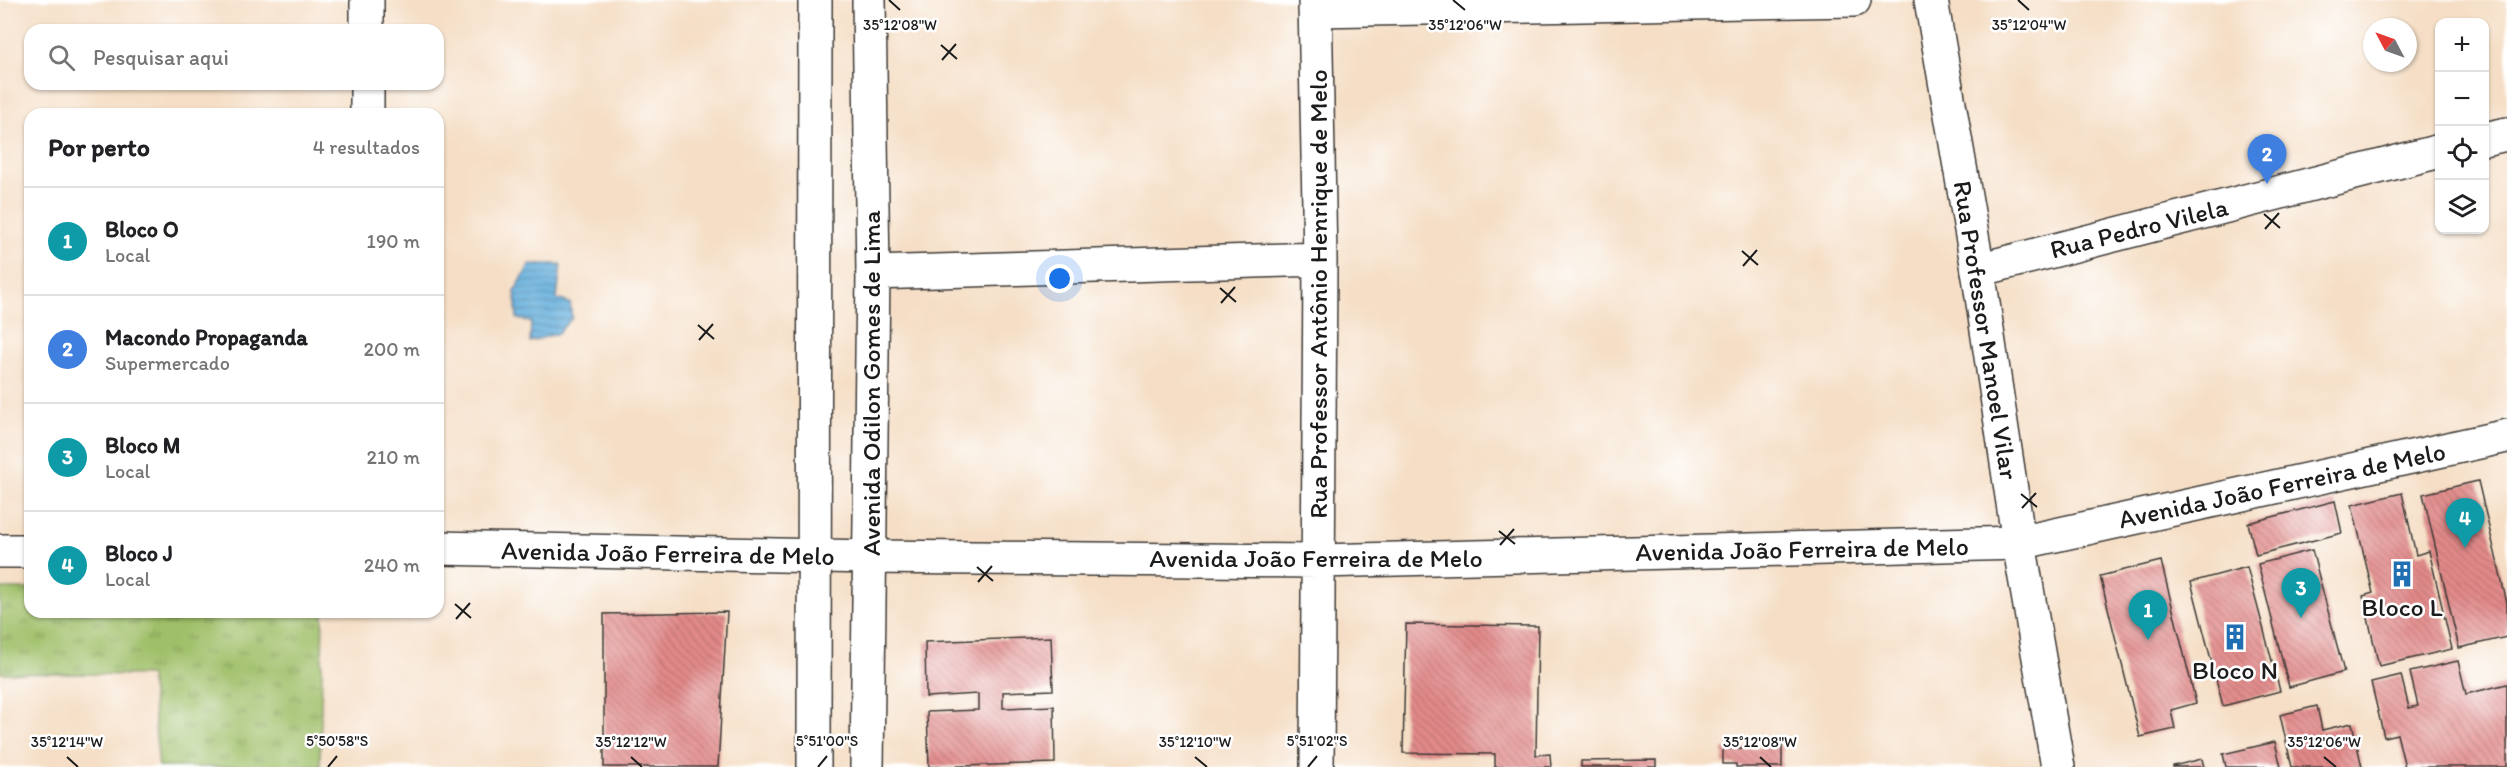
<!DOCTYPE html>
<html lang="pt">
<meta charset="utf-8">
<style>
:root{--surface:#fff;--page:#f6f6f6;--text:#202124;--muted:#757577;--line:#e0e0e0;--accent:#db2777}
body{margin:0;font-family:Itim,sans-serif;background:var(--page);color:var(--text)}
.controls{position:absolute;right:18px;top:18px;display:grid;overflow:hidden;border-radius:12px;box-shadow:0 2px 4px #0004}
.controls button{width:54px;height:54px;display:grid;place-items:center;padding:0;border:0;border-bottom:2px solid var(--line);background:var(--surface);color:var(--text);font:30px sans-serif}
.compass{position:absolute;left:2363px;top:18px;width:54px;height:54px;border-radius:50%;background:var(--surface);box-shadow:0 2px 4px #0004;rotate:311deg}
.you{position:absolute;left:1060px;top:279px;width:21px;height:21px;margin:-15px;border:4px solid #fff;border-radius:50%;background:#1a73e8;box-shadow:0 0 0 9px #1a73e833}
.badge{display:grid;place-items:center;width:39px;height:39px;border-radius:50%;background:var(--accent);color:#fff;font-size:20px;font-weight:700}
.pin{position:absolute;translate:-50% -50px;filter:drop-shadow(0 2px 3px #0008)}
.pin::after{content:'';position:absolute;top:32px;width:21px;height:18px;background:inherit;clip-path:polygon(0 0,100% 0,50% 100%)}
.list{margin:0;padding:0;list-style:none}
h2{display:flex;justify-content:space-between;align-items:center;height:78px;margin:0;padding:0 24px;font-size:26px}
h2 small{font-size:20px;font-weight:400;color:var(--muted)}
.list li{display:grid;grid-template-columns:39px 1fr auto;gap:18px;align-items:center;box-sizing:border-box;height:108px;padding:0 24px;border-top:2px solid var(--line)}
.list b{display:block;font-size:22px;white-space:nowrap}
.list p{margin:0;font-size:20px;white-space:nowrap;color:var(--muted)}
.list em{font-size:20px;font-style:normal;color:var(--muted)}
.icon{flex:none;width:33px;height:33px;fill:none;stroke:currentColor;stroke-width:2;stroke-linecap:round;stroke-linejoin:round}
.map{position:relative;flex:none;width:2507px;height:767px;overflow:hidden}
.search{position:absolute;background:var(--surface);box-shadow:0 2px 4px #0004;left:24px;top:24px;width:420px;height:66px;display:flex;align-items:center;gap:15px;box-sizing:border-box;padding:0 21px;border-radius:18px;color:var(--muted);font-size:22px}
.panel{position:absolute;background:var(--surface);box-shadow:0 2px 4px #0004;left:24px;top:108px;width:420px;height:510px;border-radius:18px}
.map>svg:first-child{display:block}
.grass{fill:url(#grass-tufts);stroke:#5e6e42;stroke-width:1.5}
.water{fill:url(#water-rules);stroke:#3f647c;stroke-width:1.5}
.building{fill:url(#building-back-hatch)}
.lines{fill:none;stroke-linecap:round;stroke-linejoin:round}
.minor-casing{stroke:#3d3935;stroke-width:36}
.secondary-casing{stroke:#3d3935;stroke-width:36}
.minor{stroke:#fff;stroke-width:33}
.secondary{stroke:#fff;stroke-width:33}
.ticks{fill:none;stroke:#1c1c1c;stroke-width:2}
.labels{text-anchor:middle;stroke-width:5;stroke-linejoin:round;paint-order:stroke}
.street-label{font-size:26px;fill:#1c1c1c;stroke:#fff}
.poi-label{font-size:26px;fill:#1c1c1c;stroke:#fff}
.ticks-label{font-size:15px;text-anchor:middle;fill:#1c1c1c;stroke:#fff;stroke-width:5;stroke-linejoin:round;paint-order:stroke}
</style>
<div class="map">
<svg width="2507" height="767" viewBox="0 0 2507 767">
<defs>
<pattern id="grass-tufts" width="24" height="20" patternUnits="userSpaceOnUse" patternTransform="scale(1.5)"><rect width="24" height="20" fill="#9fbf68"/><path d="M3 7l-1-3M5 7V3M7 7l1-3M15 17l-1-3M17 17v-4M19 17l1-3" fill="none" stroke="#819a55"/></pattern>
<pattern id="water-rules" width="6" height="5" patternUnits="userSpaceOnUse" patternTransform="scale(1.5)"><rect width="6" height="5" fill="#62addb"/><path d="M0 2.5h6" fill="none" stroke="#508cb1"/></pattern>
<pattern id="building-back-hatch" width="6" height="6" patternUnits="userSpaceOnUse" patternTransform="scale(1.5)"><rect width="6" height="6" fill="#e38a8a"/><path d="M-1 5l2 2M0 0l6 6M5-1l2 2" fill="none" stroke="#b77070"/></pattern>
</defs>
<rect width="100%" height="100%" fill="#fff"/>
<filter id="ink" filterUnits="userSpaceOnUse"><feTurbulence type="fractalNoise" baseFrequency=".0167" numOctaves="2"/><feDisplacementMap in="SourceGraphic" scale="12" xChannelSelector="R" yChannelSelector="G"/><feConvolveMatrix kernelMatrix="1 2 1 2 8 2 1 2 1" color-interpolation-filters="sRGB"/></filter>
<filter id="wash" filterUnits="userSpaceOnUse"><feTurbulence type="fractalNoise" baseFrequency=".008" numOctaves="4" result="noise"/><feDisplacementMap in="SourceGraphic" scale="24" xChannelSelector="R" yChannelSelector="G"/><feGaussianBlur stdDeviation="1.35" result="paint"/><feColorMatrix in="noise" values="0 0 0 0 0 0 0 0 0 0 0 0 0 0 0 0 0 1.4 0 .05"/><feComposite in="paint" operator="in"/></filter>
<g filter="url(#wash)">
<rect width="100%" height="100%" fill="#f5dec5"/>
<!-- grass -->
<path class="grass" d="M0,589h30v23h293l-3,155h-161l-9,-92 -150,-2z"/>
<!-- water -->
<path class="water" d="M530,264h31l-4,35 13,4 2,15 -14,15 -28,9 1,-20 -14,-3 -2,-28z"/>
<g id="blocks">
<!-- building -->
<path class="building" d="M2478,481l29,122v34l-48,11 -36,-154z
M2402,493l14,62 13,-4 23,98 -73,17 -16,-70 10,-3 -21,-88z
M2335,501l7,32 -86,22 -8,-32z
M2312,550l32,122 -55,15 -31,-123z
M2161,561l35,142 -25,7 4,19 -35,8 -40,-161z
M2247,567l33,124 -57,15 -32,-124z
M727,612l-9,155h-114v-153z
M1406,624l132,2 -2,129 14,-1 1,13h-56v-13l-92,-1z
M1051,637l2,53 -50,2v16l51,-2 1,57 -126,4 -2,-55 51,-2v-16l-52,3 -1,-55z
M2458,661l8,33 41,-10v83h-102l-8,-33 -13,3 -13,-55 30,-7 8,33 9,-2 -8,-34z
M2317,706l5,24 30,-7 10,44h-70l-12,-52z
M2275,742l6,25h-55l-3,-13z
M1782,746v21h-46v-3h-13v-15z
M2202,759l2,8h-31v-1z
M1656,760v7h-75v-6z"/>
</g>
</g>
<g filter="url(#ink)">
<use href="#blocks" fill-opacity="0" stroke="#3d3935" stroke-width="1.5"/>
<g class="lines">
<!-- minor casing -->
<g class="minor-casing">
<path id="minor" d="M367,0v30
M1315,0l5,259 -3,508
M1315,10l539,-10
M367,84v30
M2484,139l23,-5
M1978,270l462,-119
M873,273l447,-14
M438,548l432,9 449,4 700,-18 488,-107
M0,551h30"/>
</g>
<!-- secondary casing -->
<g class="secondary-casing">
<path id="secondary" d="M1931,0l47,270 41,273 39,224
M814,767l1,-767
M867,767l6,-494 -4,-273"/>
</g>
<!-- minor -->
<use href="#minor" class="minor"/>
<!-- secondary -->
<use href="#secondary" class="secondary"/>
</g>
</g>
<!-- ticks -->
<path class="ticks" d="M889,0l11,10M1453,0l12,10M2018,0l11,10M941,45l16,14M942,60l14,-16M2264,214l16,14M2265,229l14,-16M1742,251l16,14M1743,266l14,-16M1220,288l16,14M1221,303l14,-16M698,325l16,14M699,340l14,-16M2021,494l16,13M2022,508l14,-15M1499,531l16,13M1500,545l14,-16M977,567l16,14M978,582l14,-16M455,604l16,14M456,619l14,-16M67,757l11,10M631,757l11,10M1195,757l12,10M1760,757l11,10M2324,757l12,10M328,767l9,-11M818,767l9,-11M1308,767l9,-11"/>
<!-- icons -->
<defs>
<g id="building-bare" transform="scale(2.07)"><path d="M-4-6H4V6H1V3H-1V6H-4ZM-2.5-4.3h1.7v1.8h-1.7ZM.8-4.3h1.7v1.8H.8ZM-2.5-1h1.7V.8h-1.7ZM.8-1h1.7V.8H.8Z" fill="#1f6fb2" stroke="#fff" stroke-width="2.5" paint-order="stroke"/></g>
</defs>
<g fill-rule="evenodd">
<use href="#building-bare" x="2402" y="574"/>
<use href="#building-bare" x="2235" y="637"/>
</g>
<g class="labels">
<!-- street labels -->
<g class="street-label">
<text transform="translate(2139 228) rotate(-14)" y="9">Rua Pedro Vilela</text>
<text transform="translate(1318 294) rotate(-90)" y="9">Rua Professor Antônio Henrique de Melo</text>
<text transform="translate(1986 330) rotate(81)" y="9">Rua Professor Manoel Vilar</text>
<text transform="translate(871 383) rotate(-90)" y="9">Avenida Odilon Gomes de Lima</text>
<text transform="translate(2282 485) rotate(-12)" y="9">Avenida João Ferreira de Melo</text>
<text transform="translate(1802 549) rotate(-1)" y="9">Avenida João Ferreira de Melo</text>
<text transform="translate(668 553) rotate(1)" y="9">Avenida João Ferreira de Melo</text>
<text x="1316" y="567">Avenida João Ferreira de Melo</text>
</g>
<!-- poi labels -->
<g class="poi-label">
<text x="2402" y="616">Bloco L</text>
<text x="2235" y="679">Bloco N</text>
</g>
</g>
<g class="ticks-label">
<text x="2029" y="30">35°12'04"W</text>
<text x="900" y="30">35°12'08"W</text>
<text x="1465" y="30">35°12'06"W</text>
<text x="337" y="746">5°50'58"S</text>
<text x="827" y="746">5°51'00"S</text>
<text x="1317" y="746">5°51'02"S</text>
<text x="67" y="747">35°12'14"W</text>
<text x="631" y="747">35°12'12"W</text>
<text x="1195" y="747">35°12'10"W</text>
<text x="1760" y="747">35°12'08"W</text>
<text x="2324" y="747">35°12'06"W</text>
</g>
</svg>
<div class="controls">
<button>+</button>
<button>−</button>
<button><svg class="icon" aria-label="locate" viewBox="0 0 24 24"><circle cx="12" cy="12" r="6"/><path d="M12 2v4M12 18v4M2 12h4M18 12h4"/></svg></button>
<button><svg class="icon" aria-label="layers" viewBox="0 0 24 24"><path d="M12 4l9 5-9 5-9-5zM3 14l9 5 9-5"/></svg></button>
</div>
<svg class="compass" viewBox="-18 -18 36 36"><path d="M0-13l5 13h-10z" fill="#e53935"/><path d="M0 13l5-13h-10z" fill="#757577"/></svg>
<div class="you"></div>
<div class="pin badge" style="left:2148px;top:640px;background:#0f9aa8">1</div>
<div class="pin badge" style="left:2267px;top:184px;background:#3f7fe0">2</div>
<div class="pin badge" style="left:2301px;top:618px;background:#0f9aa8">3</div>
<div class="pin badge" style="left:2465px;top:548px;background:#0f9aa8">4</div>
<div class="search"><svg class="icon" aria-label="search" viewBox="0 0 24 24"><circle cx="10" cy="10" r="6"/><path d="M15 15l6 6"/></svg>Pesquisar aqui</div>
<section class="panel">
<h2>Por perto<small>4 resultados</small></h2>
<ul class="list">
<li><span class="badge" style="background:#0f9aa8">1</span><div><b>Bloco O</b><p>Local</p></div><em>190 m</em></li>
<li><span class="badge" style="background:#3f7fe0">2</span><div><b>Macondo Propaganda</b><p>Supermercado</p></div><em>200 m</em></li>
<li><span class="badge" style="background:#0f9aa8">3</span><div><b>Bloco M</b><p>Local</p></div><em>210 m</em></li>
<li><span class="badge" style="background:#0f9aa8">4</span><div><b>Bloco J</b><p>Local</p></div><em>240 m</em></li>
</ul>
</section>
</div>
